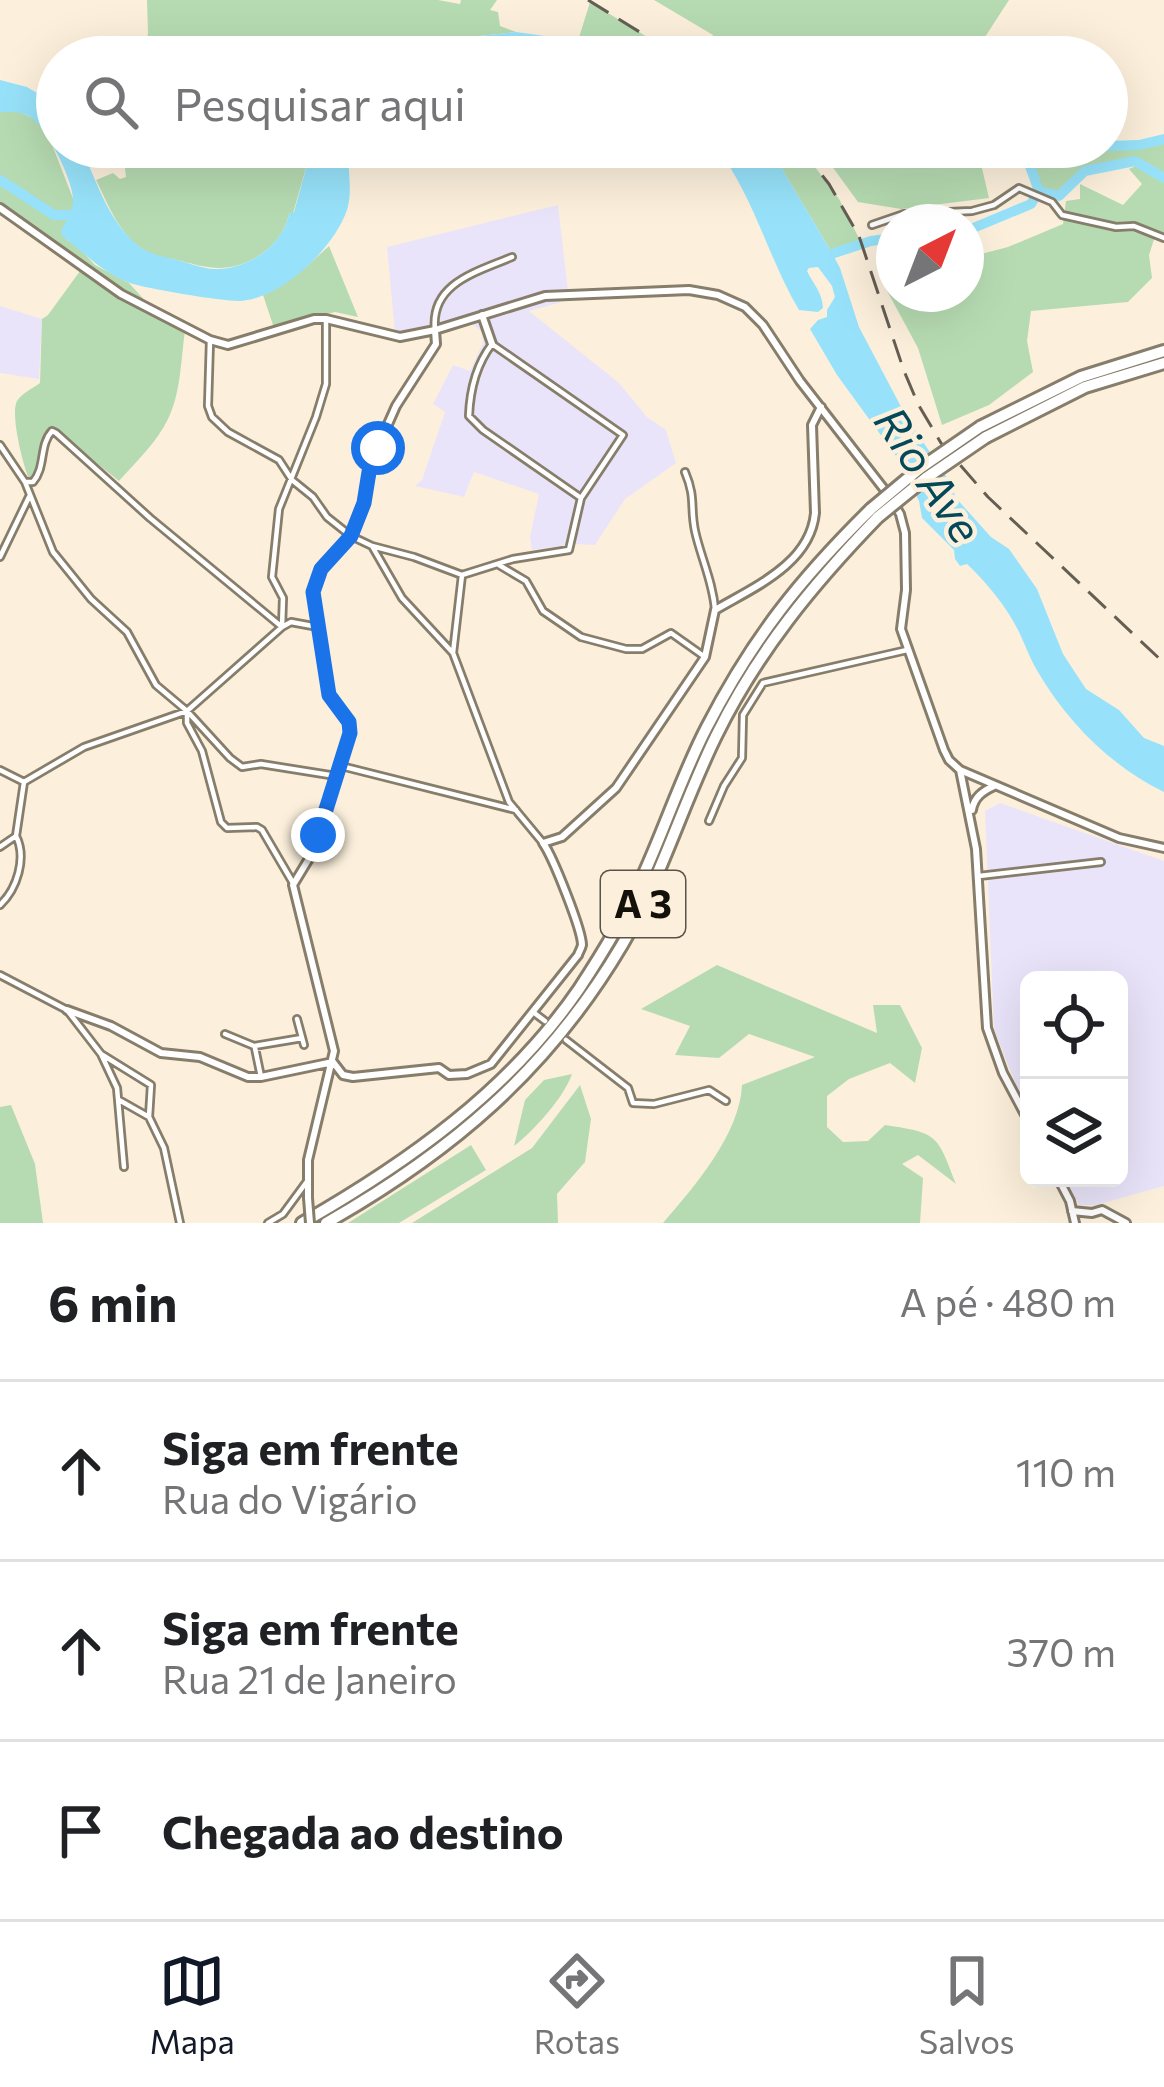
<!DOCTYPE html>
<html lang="pt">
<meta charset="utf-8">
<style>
:root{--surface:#fff;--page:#f6f6f6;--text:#202124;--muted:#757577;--line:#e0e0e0;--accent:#111827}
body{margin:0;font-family:Commissioner,sans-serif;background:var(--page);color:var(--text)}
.controls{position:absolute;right:36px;bottom:36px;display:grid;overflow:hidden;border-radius:18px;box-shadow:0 12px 48px #0002}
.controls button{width:108px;height:108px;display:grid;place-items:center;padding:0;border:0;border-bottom:3px solid var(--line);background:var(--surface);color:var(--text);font:60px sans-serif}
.compass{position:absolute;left:876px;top:204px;width:108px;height:108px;border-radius:50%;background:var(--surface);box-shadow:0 12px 48px #0002;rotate:42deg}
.stop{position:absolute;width:36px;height:36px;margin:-27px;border:9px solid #1a73e8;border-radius:50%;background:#fff}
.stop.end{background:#1a73e8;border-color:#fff;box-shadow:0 3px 12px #0008}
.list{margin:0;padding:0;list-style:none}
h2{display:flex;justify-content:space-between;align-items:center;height:156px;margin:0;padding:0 48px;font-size:51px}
h2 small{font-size:39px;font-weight:400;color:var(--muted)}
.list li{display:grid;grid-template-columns:78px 1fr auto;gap:36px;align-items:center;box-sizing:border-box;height:180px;padding:0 48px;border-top:3px solid var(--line)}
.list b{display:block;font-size:45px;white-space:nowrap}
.list p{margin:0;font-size:39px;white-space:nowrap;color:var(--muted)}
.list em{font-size:39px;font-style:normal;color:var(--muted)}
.icon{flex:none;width:66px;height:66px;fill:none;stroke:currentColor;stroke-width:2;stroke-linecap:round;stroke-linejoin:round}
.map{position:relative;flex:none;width:1164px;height:1223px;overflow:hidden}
.search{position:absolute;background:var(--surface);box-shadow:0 12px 48px #0002;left:36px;right:36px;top:36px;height:132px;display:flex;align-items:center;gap:30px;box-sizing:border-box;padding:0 42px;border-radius:66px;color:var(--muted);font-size:45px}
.sheet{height:696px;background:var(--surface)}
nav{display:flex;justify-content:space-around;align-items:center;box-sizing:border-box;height:168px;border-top:3px solid var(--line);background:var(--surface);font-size:33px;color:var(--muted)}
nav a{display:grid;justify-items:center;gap:6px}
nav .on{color:var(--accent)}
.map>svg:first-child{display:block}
.industrial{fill:#eae4fa}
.green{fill:#b6dbb2}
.water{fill:#97e2fa}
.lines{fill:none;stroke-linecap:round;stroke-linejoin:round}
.river{stroke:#97e2fa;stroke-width:10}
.street-casing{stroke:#877d6b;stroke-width:10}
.secondary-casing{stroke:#877d6b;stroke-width:12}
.highway-casing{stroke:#877d6b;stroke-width:16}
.street{stroke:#fff;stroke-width:4.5}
.secondary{stroke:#fff;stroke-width:6}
.highway{stroke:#fff;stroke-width:10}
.rail{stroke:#655e53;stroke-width:3;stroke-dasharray:24 12;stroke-linecap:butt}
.secondary-bridge-casing{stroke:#877d6b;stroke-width:12;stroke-linecap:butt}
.highway-bridge-casing{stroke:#877d6b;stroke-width:16;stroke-linecap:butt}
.secondary-bridge{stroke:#fff;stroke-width:6}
.highway-bridge{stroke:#fff;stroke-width:10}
.route{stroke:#1a73e8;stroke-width:15}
.labels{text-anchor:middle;stroke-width:9;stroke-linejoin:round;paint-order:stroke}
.shield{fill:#fcf0dc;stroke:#5a5349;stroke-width:3}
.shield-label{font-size:39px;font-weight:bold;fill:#14100a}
.water-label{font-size:45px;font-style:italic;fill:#04495a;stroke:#fcf0dc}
</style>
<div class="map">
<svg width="1164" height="1223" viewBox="0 0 1164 1223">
<rect width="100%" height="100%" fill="#fcf0dc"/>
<!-- industrial -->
<path class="industrial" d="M558,205l11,95 -40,11 90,72 28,34 19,13 10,33 -51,36 -30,46 -19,-1 -44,6 -2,-13 9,-43 -65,-22 -10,25 -49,-11 7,-6 23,-68 -12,-8 20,-39 17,6 13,-29 -1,-10 -17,-14 -35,10 -35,5 -8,-86z
M0,306l42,13 -3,60 -39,-6z
M1000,803l164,58v325l-68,19h-17l-14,-27h54v-198h-90v130l-11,-20 -24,-61 -9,-218z"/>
<!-- green -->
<path class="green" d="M147,0h291l22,4 1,-4h36l-7,10 8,2 2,14 16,6 -84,9 -59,16h-229l4,-24z
M654,0h355l-37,57h-263l-3,-3 7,-19z
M590,2l90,55h-57l-46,-13z
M0,112h20l17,8 16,27 21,54 -7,39 9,5 19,20 34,18 19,21 -71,-42 -77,-59z
M1164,139v39l-29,-17 -50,10 -26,25 -20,-5 -16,-44h88z
M126,147h186l-19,66 -4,1c-6,31 -39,54 -70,54 -13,0 -26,-4 -38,-7 -12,-3 -26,-4 -37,-11 -25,-15 -36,-46 -48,-70l17,-7 7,6 6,-2 -2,-17z
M769,147h31l39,52 24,47 -31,7z
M818,147h159l12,51 -88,11 -43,-7z
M1138,165l26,17v51l-7,-3 -8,25 3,23 -24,24 -97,9 -4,30 6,31 -44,33 -47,20 -24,-77 -33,-61 9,-3v10h72v-36l42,-11 55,-23 3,-23 14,-2v-15l43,21 19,-21 -13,-15z
M329,246l29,71 -23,-5 -61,16 -11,-33 43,-28z
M80,271l36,24 69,36c-4,27 -4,62 -17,88 -11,23 -32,43 -49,62l-65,-52 -11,6 -4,38 -10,6c-6,-14 -19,-65 -12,-78 4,-7 16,-13 23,-18l2,-64 6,-4z
M717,965l160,68 -4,-28h27l22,43 -7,35 -25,-20 -41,16 -22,17v31l16,15 25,-1 17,-16c53,8 52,9 71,59l-38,-29 -16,9 21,14 -3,45h-257c31,-36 77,-89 79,-138l73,-28 -66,-23 -30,24 -44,-3 15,-29 -49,-17z
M572,1074c-7,22 -39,58 -58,72l11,-46 19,-20z
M580,1085l11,34 -6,43 -28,32 1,29h-146l120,-75z
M11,1105l24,59 8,59h-43v-116z
M471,1145l15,25 -87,53h-51z"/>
<!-- water -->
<path class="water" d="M516,32l43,6 64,19h-250l59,-16z
M0,80l27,7 30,18v42h24c15,33 26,71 54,96 12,11 26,13 42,17 12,3 24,8 36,9 33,2 70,-23 76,-55l5,-2 18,-65h39c-6,21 3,40 -4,63 -13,38 -65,89 -108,91 -19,0 -91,-12 -109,-18 -28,-10 -46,-31 -68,-47l-1,-5c4,-8 11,-19 12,-28 3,-18 -27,-78 -44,-87 -9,-5 -19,-4 -29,-4z
M716,147h53l63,106 8,15 19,59 48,91 41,61 8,19 35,39 18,12 28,40 26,65 23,35 33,21 25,28 20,8v46c-53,-26 -96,-69 -126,-120 -8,-13 -13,-28 -20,-42 -12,-24 -32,-48 -51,-66l-7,2 -5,-7 -1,-9 -32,-32 -3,-17 -23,-45 -59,-81 -27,-46 8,-9 9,-3v-7l8,-13 -3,-11 -14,-19 -9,1 -2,3c7,14 15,21 16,37l-5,4 -19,-2c-31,-52 -45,-114 -83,-163z"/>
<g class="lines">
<!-- river -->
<path class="river" d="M1107,146l32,-1 25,-6
M1023,147l16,44
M0,180l54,35h24
M966,231l65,-27 8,-13 20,5 26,-25 50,-10 29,17
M822,257l49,-16 23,-3"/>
<!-- street casing -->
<g class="street-casing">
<path id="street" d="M872,225l32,-11 68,-3 22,-6 25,-17 33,14 10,13 54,12 18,-1 30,12
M435,330c-5,-47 42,-58 77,-73
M210,340l-2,66 4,11 16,15 51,28 13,20 21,17 14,20 24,19 21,10 30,52 51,55 56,149 34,41
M0,445l25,37 28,70 38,47 36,33 29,53 31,26 43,47 12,9 19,-3 75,12
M685,472c11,26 5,35 10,59 6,27 18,51 20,79
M25,482h8c13,-15 6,-37 19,-51l4,2 94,85 132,109 9,-5 27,5
M372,546l42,11 48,18 -9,78
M0,557l29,-60
M499,565l27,16 17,30 38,26 45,12h16l29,-16 34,24
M462,575l51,-16 56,-9 12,-52 42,-63 -131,-91c-16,21 -22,45 -23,72l14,14 98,68
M187,711v12l15,28 19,71 6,6 30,-1 5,3 31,53
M341,766l175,44
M0,770l24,12
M24,782l60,-35 103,-36 95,-84 1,-29 -11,-21 7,-68 37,-92 10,-33v-63
M709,821l15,-35 18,-28 1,-43 20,-32 144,-33
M0,847l16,-11
M979,876l122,-14
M0,905c17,-16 27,-47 16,-69l8,-54
M0,975l67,35 34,44 50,31 -2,32 15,31 16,75
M533,1012l12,9
M297,1019l7,26
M225,1034l29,12 48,-8
M566,1040l62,48 5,15 21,1 55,-14 17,11
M255,1048l6,29
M101,1054l16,34 7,79
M119,1100l30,17
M268,1223l15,-9 25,-34"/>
</g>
<!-- secondary casing -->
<g class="secondary-casing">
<path id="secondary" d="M0,208l121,86 89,46 18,5 86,-26h12l74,18 35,-7 110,-34 144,-6 29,5 27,12 18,18 37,56 87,112
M482,315l10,29
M894,504l6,10 5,19 1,57 -5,39 43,121 5,10 11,10 159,68 45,10
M960,770l16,79 11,179 16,45 26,49
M972,810c2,-13 11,-19 22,-24
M67,1010l44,16 50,27 39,4 48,20h13l72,-15
M333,1062l10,13 10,2 86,-9 10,7 18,-1 24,-10 87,-109c1,-3 3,-6 4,-10 0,-15 -29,-88 -39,-102l19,-6 54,-49 89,-131 10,-47c39,-23 95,-46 100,-97l-3,-88 9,-18
M1058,1178l12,23 5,22
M308,1198v-38l26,-109 -41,-166 20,-33 37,-119 -1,-11 -20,-27 -16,-103 8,-23 30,-33 13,-33 9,-45 23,-52 40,-62 -1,-14
M1072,1211l20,2 10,-3 24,13"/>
</g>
<!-- highway casing -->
<g class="highway-casing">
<path id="highway" d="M980,427l101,-50 83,-26
M986,437l99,-50 79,-24
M302,1223c105,-60 207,-132 277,-234 23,-35 46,-72 63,-111 23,-50 40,-103 65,-151 46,-89 93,-148 164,-218
M326,1223c125,-71 222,-153 296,-278 39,-66 60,-140 94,-209 41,-84 97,-152 162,-219"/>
</g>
<!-- street -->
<use href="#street" class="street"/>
<!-- secondary -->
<use href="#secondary" class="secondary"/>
<!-- highway -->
<use href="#highway" class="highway"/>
<!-- rail -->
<path class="rail" d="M588,0l92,57
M800,147l29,37 30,52 45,135 14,33 23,39 47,54 176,166"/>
<!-- secondary-bridge casing -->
<g class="secondary-bridge-casing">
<path id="secondary-bridge" d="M308,1198l2,25"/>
</g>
<!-- highway-bridge casing -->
<g class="highway-bridge-casing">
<path id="highway-bridge" d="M871,509l48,-40 61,-42
M878,517l48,-39 60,-41"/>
</g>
<!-- secondary-bridge -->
<use href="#secondary-bridge" class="secondary-bridge"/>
<!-- highway-bridge -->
<use href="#highway-bridge" class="highway-bridge"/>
</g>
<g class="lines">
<!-- route -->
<path class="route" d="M318,835l32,-102 -1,-11 -20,-27 -16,-103 8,-23 30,-33 13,-33 5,-31 9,-24"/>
</g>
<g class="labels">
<!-- shield labels -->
<rect class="shield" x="601" y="871" width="84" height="66" rx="9"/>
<g class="shield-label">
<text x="643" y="918">A 3</text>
</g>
<!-- water labels -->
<g class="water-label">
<text transform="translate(928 475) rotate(56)" y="16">Rio Ave</text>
</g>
</g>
</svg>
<div class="controls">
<button><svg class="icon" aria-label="locate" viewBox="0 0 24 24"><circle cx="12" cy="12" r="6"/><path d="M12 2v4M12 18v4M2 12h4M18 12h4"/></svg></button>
<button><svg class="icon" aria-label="layers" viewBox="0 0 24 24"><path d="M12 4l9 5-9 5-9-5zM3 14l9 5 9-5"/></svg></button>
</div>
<svg class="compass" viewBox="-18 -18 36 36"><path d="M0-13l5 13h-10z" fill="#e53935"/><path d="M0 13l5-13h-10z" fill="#757577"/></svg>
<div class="stop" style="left:378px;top:448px"></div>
<div class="stop end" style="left:318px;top:835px"></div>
<div class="search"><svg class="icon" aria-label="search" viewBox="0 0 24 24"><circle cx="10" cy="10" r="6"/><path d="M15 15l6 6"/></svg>Pesquisar aqui</div>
</div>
<section class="sheet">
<h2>6 min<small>A pé · 480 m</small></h2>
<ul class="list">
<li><svg class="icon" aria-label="ahead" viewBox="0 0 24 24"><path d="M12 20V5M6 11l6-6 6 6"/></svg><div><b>Siga em frente</b><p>Rua do Vigário</p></div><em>110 m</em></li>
<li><svg class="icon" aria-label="ahead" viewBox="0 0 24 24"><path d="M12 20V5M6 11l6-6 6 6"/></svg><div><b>Siga em frente</b><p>Rua 21 de Janeiro</p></div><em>370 m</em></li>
<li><svg class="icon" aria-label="arrive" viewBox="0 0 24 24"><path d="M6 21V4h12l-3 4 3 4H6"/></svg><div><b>Chegada ao destino</b></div></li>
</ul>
</section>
<nav>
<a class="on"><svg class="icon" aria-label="map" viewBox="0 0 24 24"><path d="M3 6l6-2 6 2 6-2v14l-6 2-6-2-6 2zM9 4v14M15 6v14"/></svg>Mapa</a>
<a><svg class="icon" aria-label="directions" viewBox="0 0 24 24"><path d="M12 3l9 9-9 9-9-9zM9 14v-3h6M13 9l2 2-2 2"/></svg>Rotas</a>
<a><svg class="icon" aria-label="saved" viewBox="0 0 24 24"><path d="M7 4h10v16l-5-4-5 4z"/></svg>Salvos</a>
</nav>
